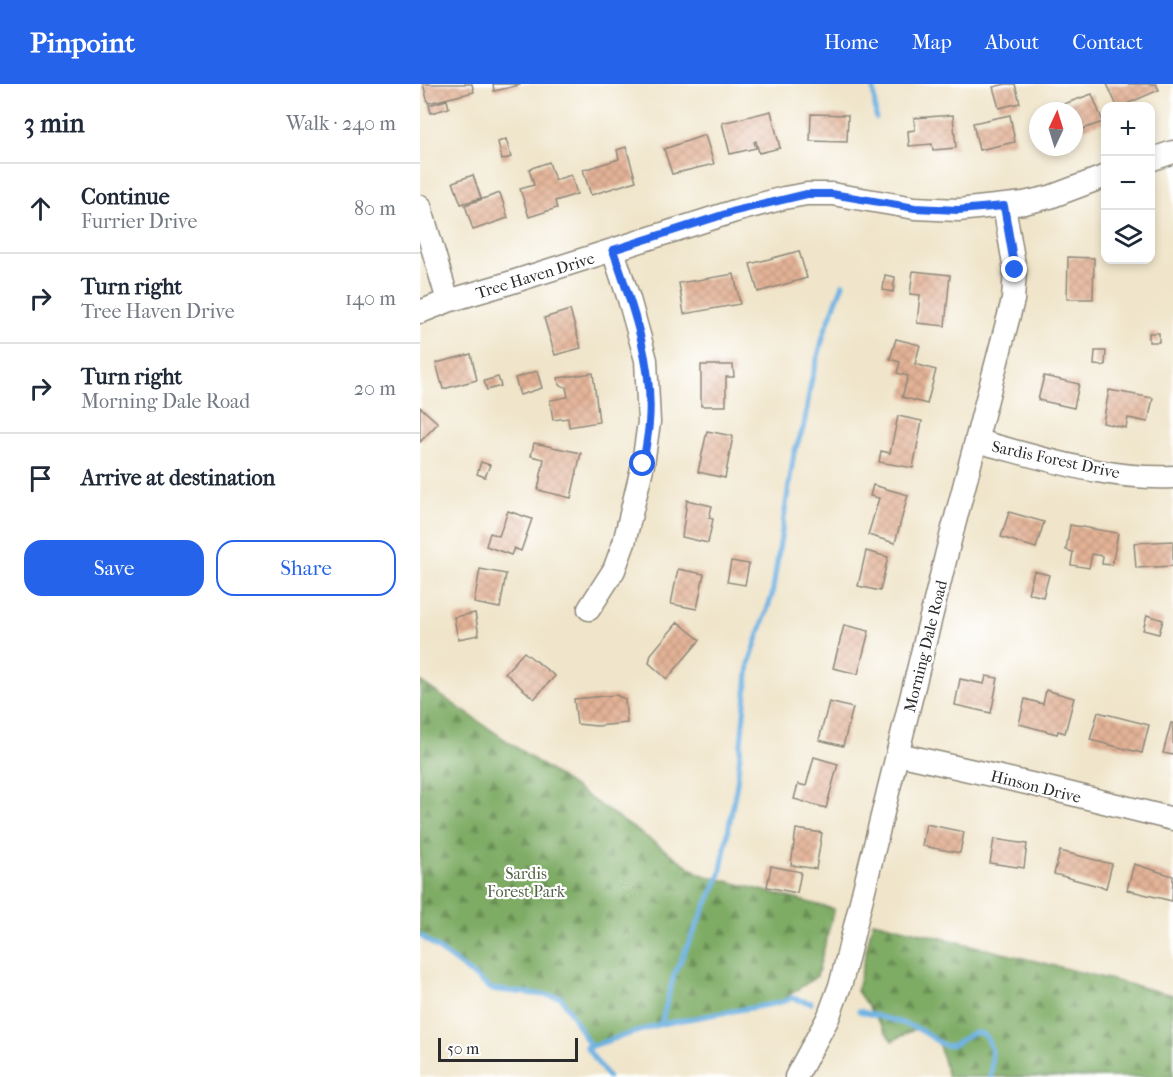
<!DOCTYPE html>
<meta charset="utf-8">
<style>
:root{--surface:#fff;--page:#f6f6f7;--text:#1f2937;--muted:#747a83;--line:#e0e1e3;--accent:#2563eb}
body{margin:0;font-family:"IM FELL French Canon",serif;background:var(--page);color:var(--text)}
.controls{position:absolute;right:18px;top:18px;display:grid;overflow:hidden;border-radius:12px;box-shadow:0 3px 9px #0003}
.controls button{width:54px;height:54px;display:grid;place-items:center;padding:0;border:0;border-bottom:2px solid var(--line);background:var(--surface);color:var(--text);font:30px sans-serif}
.compass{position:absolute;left:609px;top:18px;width:54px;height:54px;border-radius:50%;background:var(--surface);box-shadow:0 3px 9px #0003;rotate:4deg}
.scale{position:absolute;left:18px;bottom:15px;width:140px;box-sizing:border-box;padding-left:6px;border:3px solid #2b2b2b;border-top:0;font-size:16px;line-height:21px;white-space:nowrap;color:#2b2b2b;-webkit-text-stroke:4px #fff;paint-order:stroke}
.stop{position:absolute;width:18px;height:18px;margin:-14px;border:4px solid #2563eb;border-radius:50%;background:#fff}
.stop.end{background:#2563eb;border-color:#fff;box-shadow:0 2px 6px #0008}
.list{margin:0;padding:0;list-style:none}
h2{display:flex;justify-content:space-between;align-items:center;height:78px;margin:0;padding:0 24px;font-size:26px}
h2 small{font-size:20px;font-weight:400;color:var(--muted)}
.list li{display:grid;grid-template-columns:39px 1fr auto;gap:18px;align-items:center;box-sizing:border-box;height:90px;padding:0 24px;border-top:2px solid var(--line)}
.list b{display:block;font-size:22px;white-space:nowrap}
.list p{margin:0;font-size:20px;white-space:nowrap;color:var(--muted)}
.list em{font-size:20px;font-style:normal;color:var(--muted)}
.actions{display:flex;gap:12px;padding:18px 24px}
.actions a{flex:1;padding:14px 0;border:2px solid var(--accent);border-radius:18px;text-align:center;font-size:21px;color:var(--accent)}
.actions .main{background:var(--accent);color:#fff}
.icon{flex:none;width:33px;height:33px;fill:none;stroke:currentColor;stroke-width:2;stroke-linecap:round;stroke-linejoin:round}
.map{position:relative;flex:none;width:753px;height:993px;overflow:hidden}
header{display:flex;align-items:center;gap:36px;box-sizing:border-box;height:84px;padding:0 30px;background:var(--accent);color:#fff}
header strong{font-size:28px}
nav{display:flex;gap:33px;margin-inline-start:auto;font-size:21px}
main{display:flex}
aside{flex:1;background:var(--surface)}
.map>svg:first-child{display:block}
.forest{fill:url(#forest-firs);stroke:#546c48;stroke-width:1.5}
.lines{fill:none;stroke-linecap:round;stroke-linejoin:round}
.stream{stroke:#6cb1e2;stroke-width:5}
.building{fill:url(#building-cross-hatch)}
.minor-casing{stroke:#8e887a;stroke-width:25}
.minor{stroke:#fff;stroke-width:22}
.route{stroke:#2563eb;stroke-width:8}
.labels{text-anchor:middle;stroke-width:4.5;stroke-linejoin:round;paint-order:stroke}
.street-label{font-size:16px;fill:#2b2b2b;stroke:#fff}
.park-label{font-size:16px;fill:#536244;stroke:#fff}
</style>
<header>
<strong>Pinpoint</strong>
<nav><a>Home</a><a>Map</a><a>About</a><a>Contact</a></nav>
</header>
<main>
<aside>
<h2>3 min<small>Walk · 240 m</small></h2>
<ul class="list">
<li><svg class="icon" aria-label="ahead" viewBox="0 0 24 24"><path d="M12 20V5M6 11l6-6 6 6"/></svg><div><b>Continue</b><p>Furrier Drive</p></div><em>80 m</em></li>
<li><svg class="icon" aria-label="right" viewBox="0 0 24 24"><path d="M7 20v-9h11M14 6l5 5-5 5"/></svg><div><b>Turn right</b><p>Tree Haven Drive</p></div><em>140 m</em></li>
<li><svg class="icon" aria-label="right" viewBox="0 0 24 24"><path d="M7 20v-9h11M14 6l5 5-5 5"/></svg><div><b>Turn right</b><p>Morning Dale Road</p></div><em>20 m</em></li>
<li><svg class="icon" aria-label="arrive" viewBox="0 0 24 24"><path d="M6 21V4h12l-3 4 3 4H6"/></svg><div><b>Arrive at destination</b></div></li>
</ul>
<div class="actions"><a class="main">Save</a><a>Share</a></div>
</aside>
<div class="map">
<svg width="753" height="993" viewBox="0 0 753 993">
<defs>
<pattern id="forest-firs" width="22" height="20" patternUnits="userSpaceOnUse" patternTransform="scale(1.5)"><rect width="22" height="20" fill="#7eac65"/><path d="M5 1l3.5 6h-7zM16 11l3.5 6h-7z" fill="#678c53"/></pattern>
<pattern id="building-cross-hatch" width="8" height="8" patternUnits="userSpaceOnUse" patternTransform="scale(1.5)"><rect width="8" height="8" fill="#e3b296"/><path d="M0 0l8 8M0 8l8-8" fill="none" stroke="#c39981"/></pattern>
</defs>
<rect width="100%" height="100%" fill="#fff"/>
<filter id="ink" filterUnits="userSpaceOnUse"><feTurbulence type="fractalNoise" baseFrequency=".0167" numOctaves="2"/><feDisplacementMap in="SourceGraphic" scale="12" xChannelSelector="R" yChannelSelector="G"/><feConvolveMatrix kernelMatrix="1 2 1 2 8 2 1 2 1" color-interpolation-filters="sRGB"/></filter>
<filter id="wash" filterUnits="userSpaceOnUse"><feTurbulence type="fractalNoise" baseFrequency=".008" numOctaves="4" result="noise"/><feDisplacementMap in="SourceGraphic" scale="24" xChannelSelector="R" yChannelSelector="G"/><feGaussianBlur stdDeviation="1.35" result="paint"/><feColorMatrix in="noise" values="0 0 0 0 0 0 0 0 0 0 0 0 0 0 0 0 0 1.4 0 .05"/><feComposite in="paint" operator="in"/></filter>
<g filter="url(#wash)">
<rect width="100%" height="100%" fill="#f0e5ca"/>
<!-- forest -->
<path class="forest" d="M0,597l280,193 134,35 -17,67 -39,27 -117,21 -75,23 3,-3 -28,-47 -70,-8 -71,-54z
M453,837l300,74v82h-225l-11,-39 -20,-10 -25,13 -35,-50z"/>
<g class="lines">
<!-- stream -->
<path class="stream" d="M453,0l3,34
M0,851l71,54 70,8 28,47 -3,3 22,30
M439,927c20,6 42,10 61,19 9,4 16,12 24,15 15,5 23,-18 38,-11 12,5 10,32 9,43
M241,940l13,-49 46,-100 17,-92 12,-119 23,-69 22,-142 10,-27 7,-44 14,-52 18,-46
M168,963l73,-23 117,-21 14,-5 19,5"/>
</g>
<g id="blocks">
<!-- building -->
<path class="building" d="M3,0h49l2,8 -46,11z
M73,0h27v1l-26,6z
M586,0h9l5,19 -21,5 -6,-21z
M687,0h49l3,6 -37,16h-5z
M672,10l11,28 -29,10v-21h-30z
M27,16l2,8 -18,5 -2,-8z
M351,27l9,37 -21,5 -3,-12 -2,1 2,6 -26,6 -8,-31z
M391,30l37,1 -1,27 -37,-1z
M533,31l3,33 -23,2 -1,-6 -23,2 -1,-15 7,-1 -1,-12z
M590,31l5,27 -36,8 -6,-27z
M285,51l9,29 -42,10 -8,-25z
M86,55l5,18 -9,3 -4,-18z
M206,63l10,34 -45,14 -8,-25 36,-11 -2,-9z
M129,78l6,18 16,-5 6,19 -22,7 2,7 -28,9 -9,-28 14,-4 -5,-16z
M53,91l8,23 -20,6 -8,-22z
M80,109l8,25 -35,12 -8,-25z
M379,167l8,27 -49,14 -8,-28z
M648,173l26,1 -1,41h-26z
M493,187l37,4 -5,51 -28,-3 3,-28 -10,-1z
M314,190l6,30 -56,10 -5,-31z
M465,191l10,2 -2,15 -10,-2z
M150,226l11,38 -26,7 -11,-37z
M729,249h10v9h-10z
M476,255l24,6 -5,19 21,6 -9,34 -25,-7 6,-21 -11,-3 3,-11 -10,-3z
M675,267h11l-1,15 -11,-1z
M51,270l6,26 -34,9 -7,-26z
M281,281h32l1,12h-8v29h-25z
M117,287l5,17 -22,7 -5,-17z
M173,289l6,49 -30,5 -1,-9 -15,2 -3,-20 18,-3 -2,-10 -7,-2 -1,-7z
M624,292l35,8 -5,24 -36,-8z
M78,293l3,9 -14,4 -3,-9z
M689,306l44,8 -5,24 -20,-4 -2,10 -23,-5z
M0,323l18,16 -18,19z
M478,332l24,5 -9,47 -34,-6 2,-11 9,2z
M287,347l26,5 -8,42 -27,-6z
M114,359l47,10 -10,45 -33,-8 6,-31 -13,-3z
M61,378l9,3 -5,12 -8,-3z
M453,401l35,10 -13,48 -27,-8 11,-37 -9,-2z
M267,416l25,6 -3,12 4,1 -5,24 -26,-6z
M88,427l24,8 -11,32 -7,-3 -3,7 -25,-9 4,-13 9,3z
M589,428l35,10 -8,26 -35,-11z
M650,441l48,8 -6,32 -10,-1 1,-8 -11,-2 -3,14 -18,-3 2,-13 -7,-2z
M753,457v25l-37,2 -2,-25z
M446,467l22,6 -8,34 -22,-5z
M311,477l18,3 -4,21 -18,-3z
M60,485l26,5 -6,34 -26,-5z
M258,485l26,5 -7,35 -26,-5z
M614,487l15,4 -6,22 -15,-4z
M55,529l4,22 -21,4 -4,-22z
M727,531l16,5 -4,14 -16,-4z
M258,538l22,18 -33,39 -18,-16 2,-9z
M424,541l25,6 -11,43 -25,-6z
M104,568l31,24 -21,23 -29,-26z
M566,592l12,2 -7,35 -36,-8 5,-26 24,5z
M626,606l28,8 -9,35 -7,-2 -1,3 -38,-10 6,-25 18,5z
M196,611l9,4 2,24 -30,3 -20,-2 -3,-25z
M409,618l24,6 -10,38 -24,-6z
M678,628l51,13 -7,28 -52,-13z
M751,639h2v32l-10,-2z
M394,673l24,7 -12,44 -32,-9 4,-15 8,2z
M506,740l38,8 -4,21 -38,-7z
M376,745l26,4 -6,36 -25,-4z
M574,755l33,5 -3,24 -34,-5z
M640,767l52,13 -6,24 -52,-14z
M714,780l39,12 -1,25 -45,-11z
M351,782l30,6 -4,21 -30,-6z"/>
</g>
</g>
<g filter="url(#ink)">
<use href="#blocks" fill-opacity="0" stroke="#8e887a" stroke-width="1.5"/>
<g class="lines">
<!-- minor casing -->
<g class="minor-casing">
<path id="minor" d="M730,76l23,-8
M0,122l28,95
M0,228l28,-11 61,-18 226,-72 49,-13 23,-4h25l83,14 43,2 66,-7 26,-6 56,-21
M556,357c64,16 130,39 197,36
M169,525l25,-39 10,-27 19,-79 6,-42 -3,-62 -17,-61 -16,-48
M478,670l133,30 142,35
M376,993l32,-59 13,-35 108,-439 64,-244 2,-30 -11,-64"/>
</g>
<!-- minor -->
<use href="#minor" class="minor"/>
</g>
</g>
<g class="lines" filter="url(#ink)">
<!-- route -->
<path class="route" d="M223,380c2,-13 5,-27 6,-41 5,-59 -17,-118 -36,-173l122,-39 72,-17h25l83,14 43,2 46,-4 11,64"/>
</g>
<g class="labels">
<!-- street labels -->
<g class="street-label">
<text transform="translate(115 191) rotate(-17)" y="6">Tree Haven Drive</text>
<text transform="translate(636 375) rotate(12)" y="6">Sardis Forest Drive</text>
<text transform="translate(505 562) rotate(-76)" y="6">Morning Dale Road</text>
<text transform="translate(616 702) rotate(14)" y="6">Hinson Drive</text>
</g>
<!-- park labels -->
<g class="park-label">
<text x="106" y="795">Sardis<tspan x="106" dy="18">Forest Park</tspan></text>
</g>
</g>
</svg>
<div class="controls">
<button>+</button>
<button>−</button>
<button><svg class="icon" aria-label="layers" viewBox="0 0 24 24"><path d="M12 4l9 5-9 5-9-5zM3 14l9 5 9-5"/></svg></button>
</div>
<svg class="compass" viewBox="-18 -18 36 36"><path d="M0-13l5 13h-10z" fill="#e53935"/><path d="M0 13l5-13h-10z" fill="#747a83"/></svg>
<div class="scale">50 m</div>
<div class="stop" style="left:223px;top:380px"></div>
<div class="stop end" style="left:595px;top:186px"></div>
</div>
</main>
